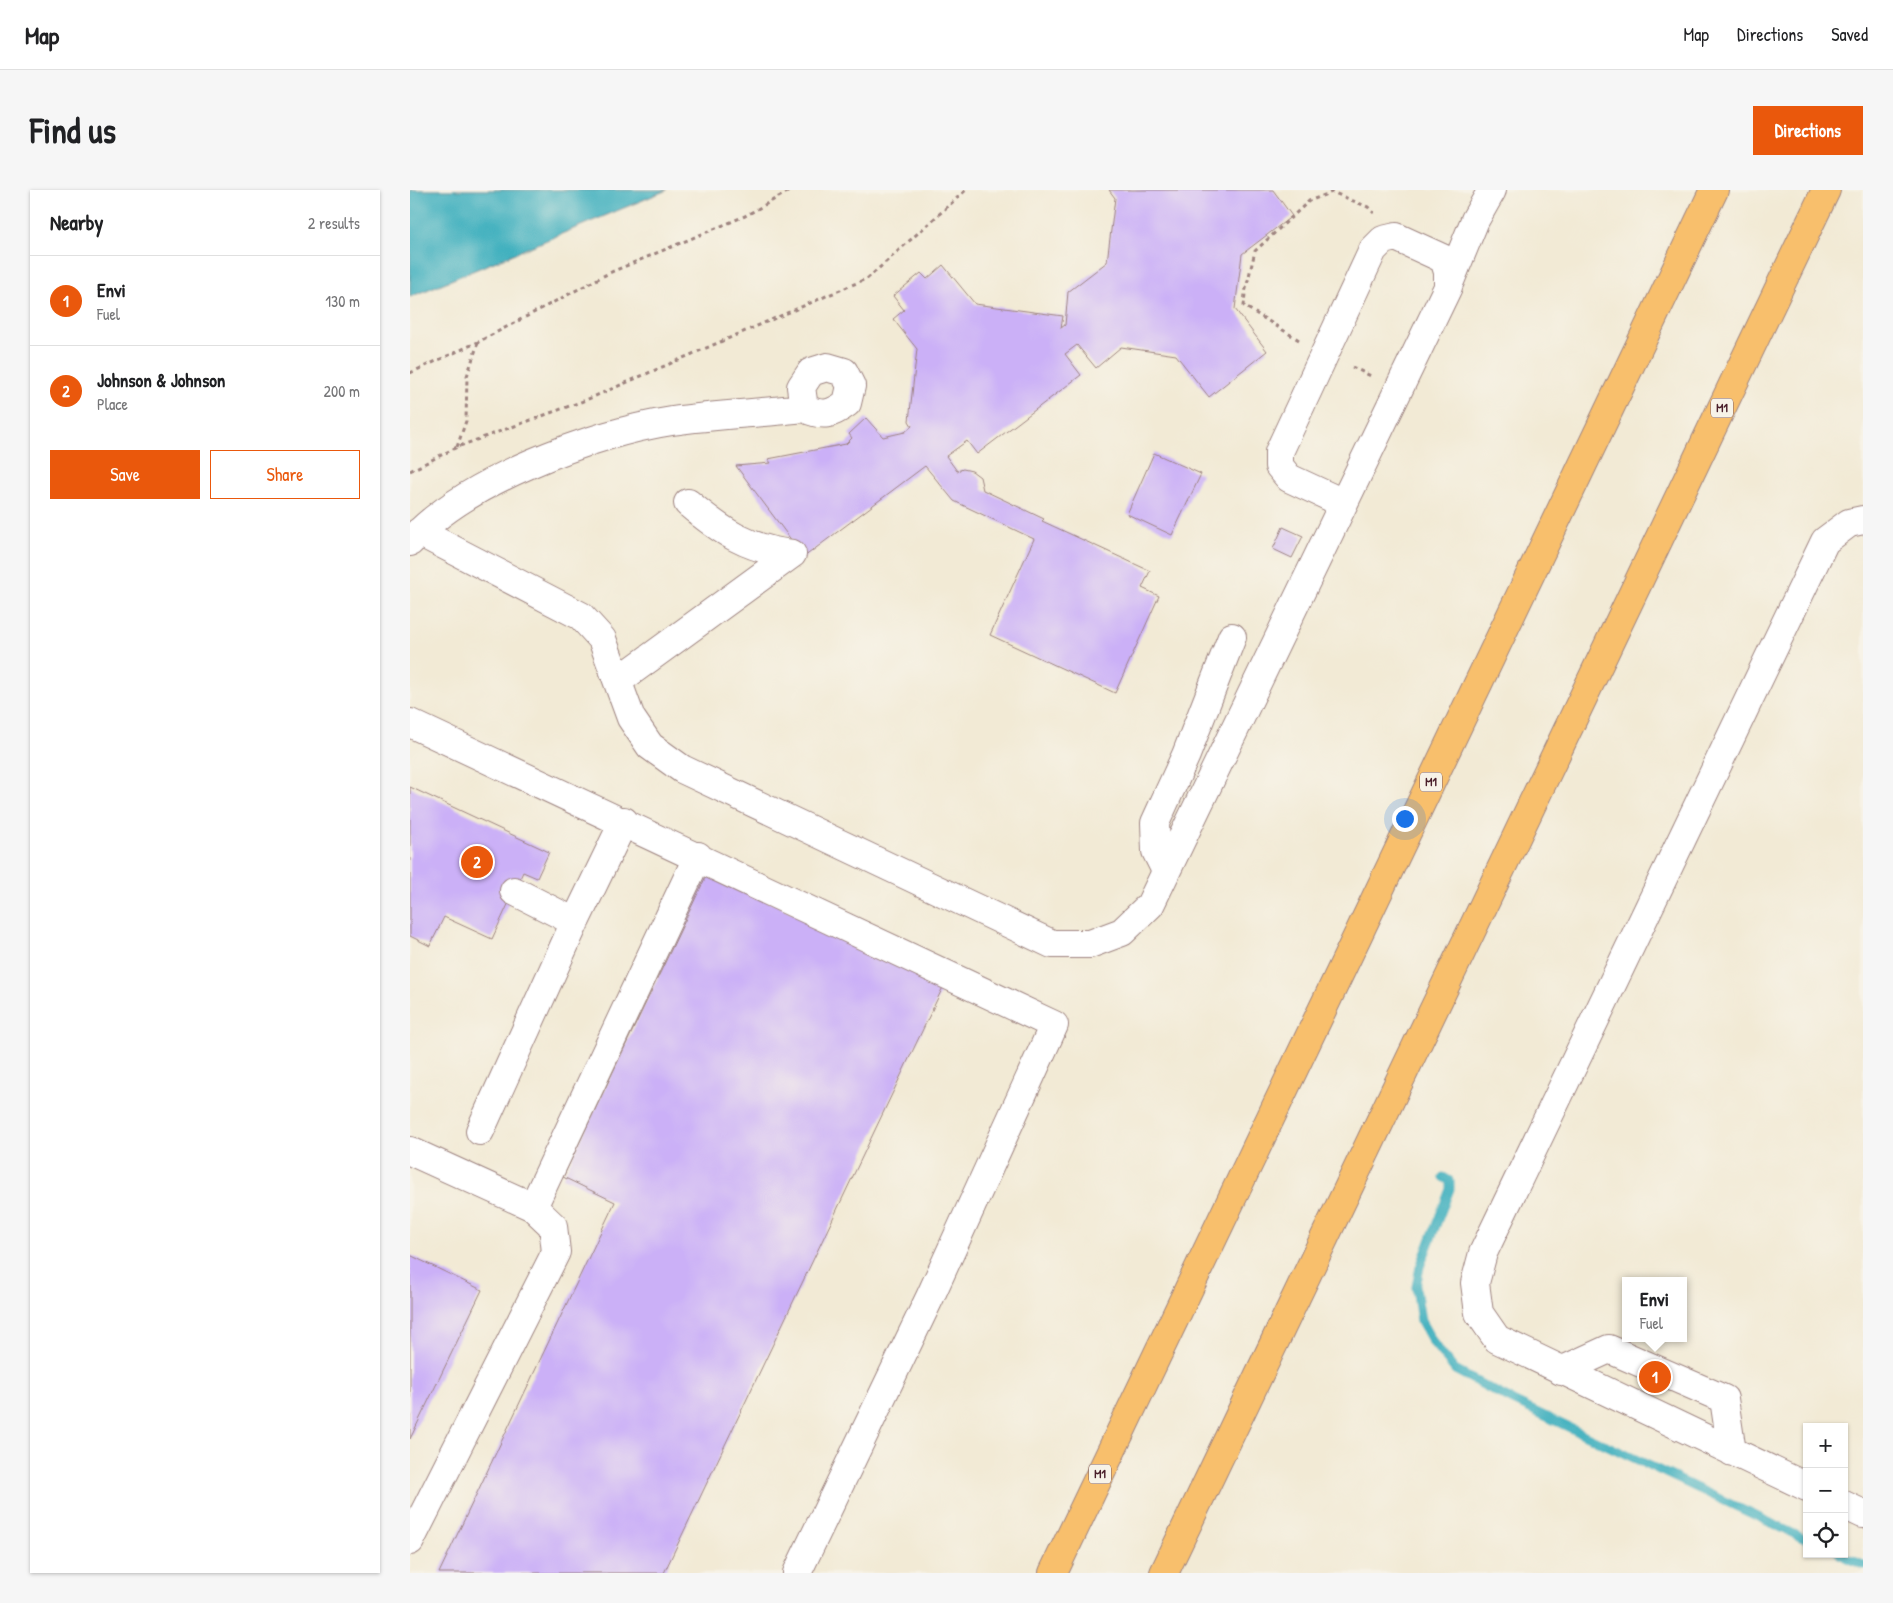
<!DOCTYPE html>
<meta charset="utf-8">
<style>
:root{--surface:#fff;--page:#f6f6f6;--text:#202124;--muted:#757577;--line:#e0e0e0;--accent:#ea580c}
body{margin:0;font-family:"Patrick Hand",sans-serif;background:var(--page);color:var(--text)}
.controls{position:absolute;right:15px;bottom:15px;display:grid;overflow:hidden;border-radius:0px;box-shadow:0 1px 4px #0004}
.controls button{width:45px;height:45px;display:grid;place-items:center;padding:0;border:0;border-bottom:1px solid var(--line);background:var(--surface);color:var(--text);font:25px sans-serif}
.you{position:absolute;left:994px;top:628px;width:18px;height:18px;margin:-12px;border:4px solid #fff;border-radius:50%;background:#1a73e8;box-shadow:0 0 0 8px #1a73e833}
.badge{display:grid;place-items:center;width:32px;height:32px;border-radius:50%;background:var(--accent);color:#fff;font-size:16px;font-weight:700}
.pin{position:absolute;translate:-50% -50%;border:2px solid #fff;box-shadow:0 1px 5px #0006}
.popup{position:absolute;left:1212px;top:1087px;width:65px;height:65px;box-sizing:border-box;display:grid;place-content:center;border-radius:0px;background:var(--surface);filter:drop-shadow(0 1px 4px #0005);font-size:16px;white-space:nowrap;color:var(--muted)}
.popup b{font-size:19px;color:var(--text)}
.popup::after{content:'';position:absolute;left:50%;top:100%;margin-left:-10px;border:10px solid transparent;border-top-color:var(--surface)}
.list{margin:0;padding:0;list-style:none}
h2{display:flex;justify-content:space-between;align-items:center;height:65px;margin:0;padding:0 20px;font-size:21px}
h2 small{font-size:16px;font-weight:400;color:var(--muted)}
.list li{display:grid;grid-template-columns:32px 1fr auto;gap:15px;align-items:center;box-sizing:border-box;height:90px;padding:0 20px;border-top:1px solid var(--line)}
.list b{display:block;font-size:19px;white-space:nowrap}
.list p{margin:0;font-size:16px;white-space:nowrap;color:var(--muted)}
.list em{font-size:16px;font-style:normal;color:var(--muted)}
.actions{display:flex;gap:10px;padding:15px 20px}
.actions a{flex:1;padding:11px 0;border:1px solid var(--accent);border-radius:0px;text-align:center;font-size:18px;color:var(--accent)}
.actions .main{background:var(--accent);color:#fff}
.icon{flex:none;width:28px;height:28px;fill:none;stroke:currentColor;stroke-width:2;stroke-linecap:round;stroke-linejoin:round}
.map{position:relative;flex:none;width:1453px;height:1383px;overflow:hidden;border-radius:0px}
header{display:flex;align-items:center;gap:30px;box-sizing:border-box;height:70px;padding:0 25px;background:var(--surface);border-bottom:1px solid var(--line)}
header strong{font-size:24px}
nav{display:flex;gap:28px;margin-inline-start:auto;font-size:18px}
.intro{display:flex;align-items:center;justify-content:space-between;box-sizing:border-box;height:120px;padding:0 30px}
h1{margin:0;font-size:35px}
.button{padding:12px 22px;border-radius:0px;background:var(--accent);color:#fff;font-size:18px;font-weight:700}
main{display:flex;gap:30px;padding:0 30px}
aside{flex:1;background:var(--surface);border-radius:0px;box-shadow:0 1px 4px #0004}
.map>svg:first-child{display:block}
.water{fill:#43b1bf;stroke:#466875}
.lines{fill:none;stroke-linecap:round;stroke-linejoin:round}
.stream{stroke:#43b1bf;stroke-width:9}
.building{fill:#cbb0f7}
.minor-casing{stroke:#9e8480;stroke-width:30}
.highway-casing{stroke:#9e8480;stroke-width:30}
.path{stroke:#9e8480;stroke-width:3;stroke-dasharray:4 4;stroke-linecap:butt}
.minor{stroke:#fff;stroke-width:28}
.highway{stroke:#f8bf6c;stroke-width:28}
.labels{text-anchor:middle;stroke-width:4.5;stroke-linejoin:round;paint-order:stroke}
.shield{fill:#f7f3e8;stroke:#7e5f64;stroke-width:1}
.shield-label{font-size:12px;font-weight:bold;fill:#4a1f2b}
</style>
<header>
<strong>Map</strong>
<nav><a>Map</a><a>Directions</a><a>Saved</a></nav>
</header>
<div class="intro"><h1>Find us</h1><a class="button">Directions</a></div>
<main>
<aside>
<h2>Nearby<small>2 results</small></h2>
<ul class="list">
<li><span class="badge">1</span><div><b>Envi</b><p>Fuel</p></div><em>130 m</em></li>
<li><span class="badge">2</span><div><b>Johnson &amp; Johnson</b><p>Place</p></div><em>200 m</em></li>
</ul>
<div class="actions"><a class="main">Save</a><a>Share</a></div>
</aside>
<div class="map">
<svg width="1453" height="1383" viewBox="0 0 1453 1383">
<rect width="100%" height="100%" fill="#f7f3e8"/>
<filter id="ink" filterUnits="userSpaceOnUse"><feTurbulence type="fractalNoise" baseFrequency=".02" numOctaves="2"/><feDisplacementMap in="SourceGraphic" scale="10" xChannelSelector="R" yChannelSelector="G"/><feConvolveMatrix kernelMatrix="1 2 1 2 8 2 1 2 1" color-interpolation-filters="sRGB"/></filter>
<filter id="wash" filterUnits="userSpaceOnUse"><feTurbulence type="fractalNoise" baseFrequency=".0096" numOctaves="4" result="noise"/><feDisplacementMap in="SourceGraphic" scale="20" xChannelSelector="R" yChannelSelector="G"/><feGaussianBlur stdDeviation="1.12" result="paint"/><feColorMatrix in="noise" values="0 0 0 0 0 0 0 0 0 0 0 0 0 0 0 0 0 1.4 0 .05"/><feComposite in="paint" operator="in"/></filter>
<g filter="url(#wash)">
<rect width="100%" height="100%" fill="#f2ead5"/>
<!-- water -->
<path class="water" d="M0,0h257l-257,107z"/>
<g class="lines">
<!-- stream -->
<path class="stream" d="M1033,987l7,4v8l-30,78 -4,20 5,34 13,23 21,26 58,31 294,139
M1429,1364l24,11"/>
</g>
<g id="blocks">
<!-- building -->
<path class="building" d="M699,0h164l19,26 -50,38 -7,55 32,42 -58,46 -33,-42 -55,-8 -25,21 -19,-23 -12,9 16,21 -104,79 -10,-13 -21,15 11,15 6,-2 9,2 8,6 3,13 61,29 -2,2 108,50 -8,17 17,8 -44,97 -125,-58 44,-96 -80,-38 -29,-35 -121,91 -68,-91 35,-3 -3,-4 78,-15 6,-6 -3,-4 17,-16 17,19 22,-5 7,-6 -3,-5 8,-72 -24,-30 11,-9 -11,-14 28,-23 6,6 16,-14 32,39 88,12 -2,12 4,-3 3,-33 39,-30 8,-64z
M744,263l47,21 -29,61 -45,-21z
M873,337l20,9 -11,22 -19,-9z
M0,597l139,65 -12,26 -14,-6 -31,67 -48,-22 -14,29 -20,-10z
M298,682l236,113 -280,588h-225l176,-371 -52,-25z
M0,1065l72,35 -72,149z"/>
</g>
</g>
<g filter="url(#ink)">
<use href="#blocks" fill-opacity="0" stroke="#9e8480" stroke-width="1"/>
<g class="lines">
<!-- minor casing -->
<g class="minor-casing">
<path id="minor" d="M1038,96l27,-66 17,-30
M278,313c34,29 60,46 104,51
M9,342l162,84 21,23 29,79 19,28 32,23 370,175h38l32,-12 28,-27 298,-618v-15l-4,-13 -48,-22 -13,3 -10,10 -94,202v14l10,12 54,25
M0,352c54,-61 183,-109 262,-121 44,-6 89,-8 132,-13 19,9 27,7 43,-5l4,-17 -7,-14 -17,-5 -16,5 -10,15 3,21
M208,491l174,-127
M0,533l644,302 -124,272 -133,276
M756,681l-10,-20 -1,-28 31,-68 46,-118
M104,701l61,31
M70,941l95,-209 49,-101
M0,961l123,56 20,19 3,26 -146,289
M123,1017l165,-351
M1151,1181l48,-22 115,50 8,53
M1397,1297l-310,-148 -18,-26 -4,-30 8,-30 342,-712 24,-18 14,-3
M1434,1315l19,9"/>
</g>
<!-- highway casing -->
<g class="highway-casing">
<path id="highway" d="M643,1383l661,-1383
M754,1383l662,-1383"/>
</g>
<!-- path -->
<path class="path" d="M889,150l-55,-34 1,-13 10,-42 54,-50 23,-9 36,15 6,6
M942,177l21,10
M0,183l68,-31 131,-69 136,-57 46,-26
M47,257l9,-26 1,-45 11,-33
M0,281l47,-24 129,-47 282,-122 98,-88"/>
<!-- minor -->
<use href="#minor" class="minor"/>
<!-- highway -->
<use href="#highway" class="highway"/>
</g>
</g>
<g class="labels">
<!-- shield labels -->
<g class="shield">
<rect x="1301" y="208.5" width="22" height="19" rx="4"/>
<rect x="1010" y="582.5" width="22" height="19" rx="4"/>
<rect x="679" y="1274.5" width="22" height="19" rx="4"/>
</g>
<g class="shield-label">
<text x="1312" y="222">M1</text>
<text x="1021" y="596">M1</text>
<text x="690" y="1288">M1</text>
</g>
</g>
</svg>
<div class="controls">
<button>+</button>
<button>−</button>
<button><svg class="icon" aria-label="locate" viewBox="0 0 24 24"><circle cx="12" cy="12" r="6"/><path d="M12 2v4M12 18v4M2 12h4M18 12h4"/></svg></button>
</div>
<div class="you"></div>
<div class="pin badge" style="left:1245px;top:1187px">1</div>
<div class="popup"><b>Envi</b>Fuel</div>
<div class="pin badge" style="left:67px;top:672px">2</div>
</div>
</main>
